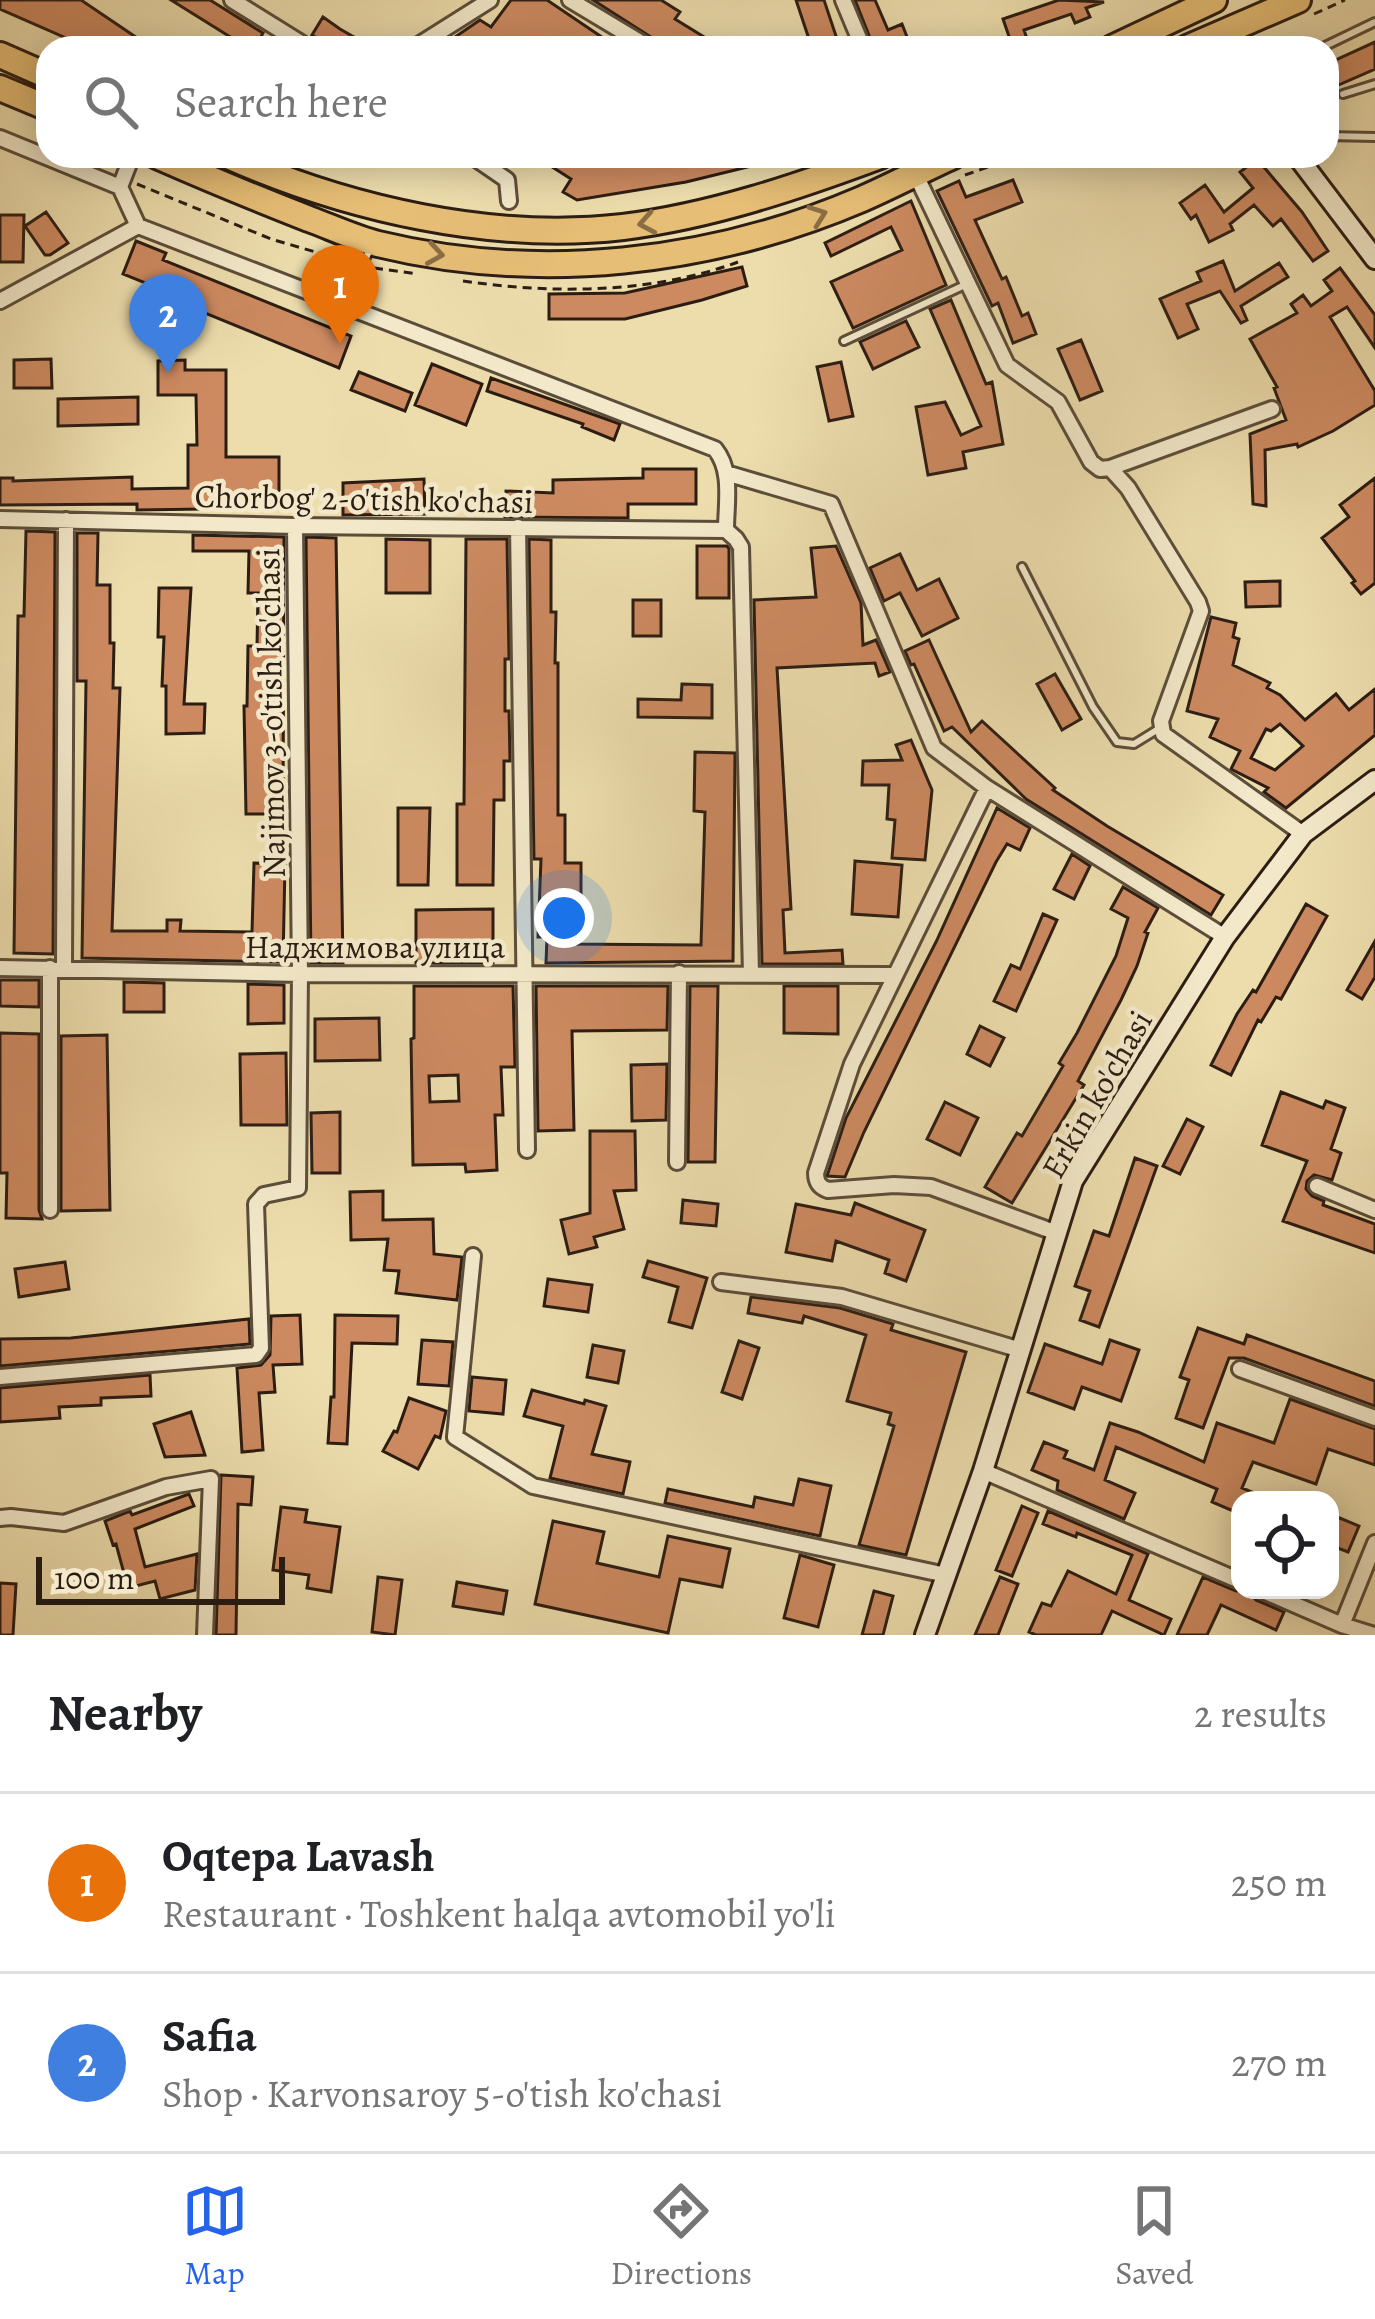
<!DOCTYPE html>
<meta charset="utf-8">
<style>
:root{--surface:#fff;--page:#f2f2f2;--text:#202124;--muted:#757577;--line:#e0e0e0;--accent:#2563eb}
body{margin:0;font-family:Alegreya,serif;background:var(--page);color:var(--text)}
.controls{position:absolute;right:36px;bottom:36px;display:grid;overflow:hidden;border-radius:24px;box-shadow:0 6px 30px #0003}
.controls button{width:108px;height:108px;display:grid;place-items:center;padding:0;border:0;border-bottom:3px solid var(--line);background:var(--surface);color:var(--text);font:60px sans-serif}
.scale{position:absolute;left:36px;bottom:30px;width:249px;box-sizing:border-box;padding-left:12px;border:6px solid #2c1d13;border-top:0;font-size:33px;line-height:42px;white-space:nowrap;color:#2c1d13;-webkit-text-stroke:9px #f3e9ca;paint-order:stroke}
.you{position:absolute;left:564px;top:918px;width:42px;height:42px;margin:-30px;border:9px solid #fff;border-radius:50%;background:#1a73e8;box-shadow:0 0 0 18px #1a73e833}
.badge{display:grid;place-items:center;width:78px;height:78px;border-radius:50%;background:var(--accent);color:#fff;font-size:39px;font-weight:700}
.pin{position:absolute;translate:-50% -99px;filter:drop-shadow(0 3px 6px #0008)}
.pin::after{content:'';position:absolute;top:63px;width:42px;height:36px;background:inherit;clip-path:polygon(0 0,100% 0,50% 100%)}
.list{margin:0;padding:0;list-style:none}
h2{display:flex;justify-content:space-between;align-items:center;height:156px;margin:0;padding:0 48px;font-size:51px}
h2 small{font-size:39px;font-weight:400;color:var(--muted)}
.list li{display:grid;grid-template-columns:78px 1fr auto;gap:36px;align-items:center;box-sizing:border-box;height:180px;padding:0 48px;border-top:3px solid var(--line)}
.list b{display:block;font-size:45px;white-space:nowrap}
.list p{margin:0;font-size:39px;white-space:nowrap;color:var(--muted)}
.list em{font-size:39px;font-style:normal;color:var(--muted)}
.icon{flex:none;width:66px;height:66px;fill:none;stroke:currentColor;stroke-width:2;stroke-linecap:round;stroke-linejoin:round}
.map{position:relative;flex:none;width:1375px;height:1635px;overflow:hidden}
.search{position:absolute;background:var(--surface);box-shadow:0 6px 30px #0003;left:36px;right:36px;top:36px;height:132px;display:flex;align-items:center;gap:30px;box-sizing:border-box;padding:0 42px;border-radius:36px;color:var(--muted);font-size:45px}
.sheet{height:516px;background:var(--surface)}
nav{display:flex;justify-content:space-around;align-items:center;box-sizing:border-box;height:168px;border-top:3px solid var(--line);background:var(--surface);font-size:33px;color:var(--muted)}
nav a{display:grid;justify-items:center;gap:6px}
nav .on{color:var(--accent)}
.map>svg:first-child{display:block}
.building{fill:#cd8a61;stroke:#2c1d13;stroke-width:3;fill-rule:evenodd}
.lines{fill:none;stroke-linecap:round;stroke-linejoin:round}
.lane-casing{stroke:#5c4d3a;stroke-width:12}
.street-casing{stroke:#5c4d3a;stroke-width:20}
.secondary-casing{stroke:#2c1d13;stroke-width:24}
.highway-casing{stroke:#2c1d13;stroke-width:30}
.path{stroke:#2c1d13;stroke-width:3;stroke-dasharray:9 6;stroke-linecap:butt}
.lane{stroke:#f3e9ca;stroke-width:6}
.street{stroke:#f3e9ca;stroke-width:14}
.secondary{stroke:#f3e9ca;stroke-width:18}
.highway{stroke:#e6be76;stroke-width:24}
.oneway{stroke:#896e44}
.labels{text-anchor:middle;stroke-width:9;stroke-linejoin:round;paint-order:stroke}
.street-label{font-size:33px;fill:#2c1d13;stroke:#f3e9ca}
</style>
<div class="map">
<svg width="1375" height="1635" viewBox="0 0 1375 1635">
<rect width="100%" height="100%" fill="#edddad"/>
<filter id="stains"><feTurbulence type="fractalNoise" baseFrequency=".00167" numOctaves="4"/><feColorMatrix values="0 0 0 0 .2 0 0 0 0 .09 0 0 0 0 .02 0 0 0 .5 -.17"/></filter>
<radialGradient id="worn" r=".72"><stop offset=".6" stop-color="#630" stop-opacity="0"/><stop offset="1" stop-color="#630" stop-opacity=".3"/></radialGradient>
<!-- building -->
<path class="building" d="M0,0h81l71,48h-63l-89,-39z
M171,0h39l53,33 -8,15h-7z
M511,0h36l71,48h-179l41,-28 11,7z
M593,0h68l19,12 -5,7 47,29h-54z
M796,0h28l13,39 -25,9z
M855,0h20l13,30 14,-6 5,13 -9,4 3,7h-27z
M1059,0l45,2 -18,6 4,9 -15,6 -4,-9 -47,16 6,18h-17l-10,-29z
M323,17l17,12 33,19h-39l-22,-13z
M1375,42v27l-48,21v-26z
M535,156h146l16,10 5,-10h69l1,5 -86,21 -109,18 -14,-8 8,-13z
M1257,159l45,53 26,39 -15,10 -32,-42 -8,7 -19,-21 -24,19 3,6 -24,12 -13,-27 -5,4 -11,-16 25,-18 19,27 29,-24 -13,-16z
M1013,180l9,22 -47,18 27,59 4,-2 16,39 6,-3 8,21 -23,9 -15,-40 -6,3 -55,-115 22,-10 7,16z
M911,201l35,84 -93,43 -22,-46 71,-32 -11,-23 -60,29 -6,-13z
M46,212l22,31 -18,12h-5l-20,-29z
M0,215h24l-1,47h-23z
M136,241l30,12 -3,7 188,76 -12,32 -183,-75 2,-5 -35,-14z
M1223,261l12,30 44,-28 9,14 -47,29 6,14 -6,3 -21,-32 -33,13 11,25 -20,9 -18,-39 41,-18 -4,-9z
M742,267l5,19 -45,14 -77,19h-76v-25l76,-1z
M1340,268l35,47v33l-28,-41 -17,10 45,74v14l-42,26 -35,16 -1,-3 -32,6 1,56 -13,-2 -3,-70 36,-14 -12,-32 3,-1 -27,-48 47,-26 -6,-9 12,-9 8,11 21,-15 -8,-11z
M951,300l35,84 6,-2 11,62 -40,8 3,16 -38,7 -12,-68 29,-5 16,33 20,-9 -51,-117z
M906,321l13,26 -46,22 -13,-27z
M1081,340l21,51 -22,9 -22,-51z
M51,359l1,29h-38v-28z
M185,360v10h41v87h53v51l-142,2v-6l-137,1v-27h13v3l119,-4v12l56,-1v-43h9l-1,-50h-38v-34z
M841,362l12,54 -24,5 -12,-54z
M432,364l50,20 -16,41 -51,-20z
M359,372l53,21 -7,18 -54,-21z
M491,378l129,46 -6,16 -32,-13 1,-3 -96,-33z
M138,397v27l-80,2v-27z
M643,469h53v35h-68v14l-123,-1 1,-26 47,2v-13l90,-2z
M1375,478v105l-14,11 -9,-11 3,-2 -33,-43 27,-21 -9,-12z
M424,479l1,35 -82,1v-32z
M26,531l29,1 -2,422 -39,-1 4,-337h6z
M77,533h21l-1,52h13v58h4l-1,45h7l-8,243h55v-11h14l-1,11 72,1 2,-69 31,1 -2,98 -201,-4 4,-277h-9z
M193,535l91,2 -1,277h-37l-2,-108h3l1,-60h9l1,-53h-10l1,-42h-56z
M306,537l30,1 7,425h-32z
M386,539l44,1v53h-44z
M466,539h41l2,120h-4v52h4l1,50h-6v39h-10l-1,85h-36v-81h7z
M529,539l22,1v72h5l-1,51h3v152h7v48h16v36h-13v45l133,1 4,-133 -11,-1 1,-59 40,1 -2,208 -187,2 1,-26h-9l3,-78h-7z
M697,546h30l2,3v49h-32z
M836,546l25,57 2,42 13,-5 14,32 -11,4 -4,-13 -98,5 14,241 -8,1 2,43 57,-3 1,14h-81l-8,-364 62,-3 -5,-49z
M900,554l17,36 22,-11 19,39 -36,18 -22,-43 -16,8 -14,-33z
M1280,581v25l-34,1 -1,-25z
M159,588h32l-7,116h21l-1,29 -38,1v-48h-4l2,-49h-6z
M633,600h28v36h-28z
M1211,617l25,6 -3,14 6,2 -6,26 37,18 -3,5 13,7 25,25 31,-26 13,16 26,-21v46l-89,73 -22,-16 4,-4 -37,-19 9,-18 -30,-14 8,-18 -31,-8zM1280,724l23,22 -28,24 -24,-12 15,-29 5,2z
M929,640l42,92 11,-11 73,67 -2,2 54,36 116,69 -12,20 -185,-116 -74,-72 -8,4 -30,-67 -3,1 -6,-14z
M1055,674l26,45 -19,11 -25,-46z
M682,684l30,1v33l-74,-1v-18l43,1z
M911,740l21,50 -7,70 -33,-2 3,-38 -8,-1 2,-34h-27l1,-24 39,-1 -6,-15z
M398,808h32l-2,77h-30z
M997,808l33,20 -10,22 -13,-6 -11,18 -132,270 -19,45 -18,-1 19,-58 90,-176z
M1072,854l18,12 -16,33 -20,-10z
M855,861l47,4 -4,52 -46,-3z
M1123,887l35,21 -13,24 3,1 -11,33 -16,34 -43,81 6,4 -72,118 -27,-16 32,-54 5,3 41,-70 -4,-3 18,-30 39,-77 12,-38 -17,-9z
M1306,904l21,12 -46,83 -5,-2 -15,25 -3,-2 -27,55 -20,-10 26,-51 16,-24 3,2z
M493,909v54h-77v-53z
M1043,914l14,6 -41,91 -22,-10 17,-36 9,4z
M1375,941v36l-13,22 -15,-9z
M0,980h39v27l-39,-1z
M124,982l40,1v29h-40z
M248,984l36,1v38l-36,1z
M414,986h99l2,81h-14l2,48h-8l2,55 -31,2 -1,-8 -52,1 -2,-126 3,-1zM458,1075l1,26 -29,1 -1,-26z
M536,986h132l-1,44 -95,1 2,99 -36,1z
M690,986h28l-3,176h-27z
M784,986h54v48l-54,-1z
M379,1018l1,42 -65,1v-42z
M980,1026l24,12 -14,28 -23,-12z
M0,1033l39,1v176l3,9 -36,-1 1,-45h-7z
M107,1035l3,175 -49,1v-175z
M286,1053l1,72h-46l-1,-71z
M667,1064l-1,56 -34,1 -1,-56z
M1281,1092l42,16 3,-7 19,7 -14,41 10,4 -9,27 -18,-5 -7,6 -1,8 6,7 12,5 -1,4 52,19v29l-92,-32 24,-60 -45,-16z
M945,1102l33,16 -18,37 -33,-16z
M340,1112v61h-28l-1,-60z
M1187,1119l16,8 -23,47 -17,-8z
M590,1131h45l1,59 -22,1 10,38 -30,8 3,10 -28,7 -8,-34 29,-7z
M1135,1158l22,8 -58,161 -19,-7 10,-29 -15,-5 19,-55 15,5z
M383,1191v29l50,-1 1,35 28,3 -5,43 -61,-7 3,-22 -15,-1 4,-31 -37,1 -1,-48z
M683,1200l35,4 -2,22 -35,-3z
M855,1203l70,27 -19,51 -21,-8 4,-13 -53,-19 -4,20 -46,-9 10,-48 55,11z
M648,1261l59,17 -15,50 -23,-6 9,-35 -35,-10z
M65,1262l4,27 -50,8 -4,-28z
M548,1279l44,6 -4,27 -44,-6z
M751,1297l89,11 53,16 -2,6 75,22 -60,203 -47,-10 35,-119 -6,-2 3,-11 -44,-12 19,-66 -62,-19 -2,7 -54,-10z
M300,1315l2,49 -29,1 2,27 -16,1 4,57 -21,2 -5,-84 24,-3 9,-10 1,-39z
M335,1315l63,1 -1,28 -45,-1 -5,101 -19,-1 3,-46h3z
M249,1319l1,25 -250,22v-27l71,-1z
M1198,1328l46,16 3,-9 128,46v25l-131,-48h-15l-26,70 -27,-10 13,-38 -9,-3z
M422,1340l31,2 -4,44 -31,-2z
M1110,1340l29,10 -18,51 -39,-14 -8,22 -46,-17 17,-48 57,20z
M739,1341l20,7 -17,51 -20,-7z
M593,1345l31,6 -6,32 -31,-6z
M150,1375l1,21 -50,2v7l-42,2 1,11 -60,4v-34z
M472,1377l34,3 -3,34 -34,-3z
M532,1390l52,14 1,-4 21,6 -14,48 38,8 -7,32 -73,-16 13,-52 -39,-10z
M409,1398l37,13 -6,27 -5,-2 -17,33 -35,-18 11,-20 3,1z
M1290,1399l85,30v36l-47,-16 -12,35 -63,-22 -11,26 29,12h-31v14l-28,-12 5,-13 -101,-42 -11,33 30,13 -11,26 -67,-29 1,-9 -26,-11 12,-28 23,9 -3,7 30,12 16,-47 28,9 66,30 13,-39 57,20z
M191,1412l14,43 -40,2 -11,-33z
M221,1475l32,2 -2,28 -13,-1 -2,131h-20z
M799,1479l32,7 -11,50 -155,-33 3,-14 85,18 2,-10 38,8z
M189,1494l5,12 -59,23 10,38 52,-13 -2,36 -35,9 -5,-18 -27,7 -12,-44 -3,1 -8,-24 25,-10 2,4z
M1022,1506l16,7 -26,63 -16,-6z
M281,1507l26,3 -2,12 35,5 -9,65 -24,-4 2,-13 -36,-5z
M1048,1511l100,43 -19,46 42,19 -7,16 -52,-24 -11,24h-65l-7,-3 13,-29 9,3 17,-35 48,23 16,-39 -55,-22 -1,4 -33,-13z
M1330,1514l29,12 -11,26 -18,-7z
M553,1521l51,11 -7,31 62,14 9,-41 62,13 -8,38 -42,-8 -12,54 -133,-29z
M800,1555l34,10 -16,62 -34,-9z
M378,1577l24,3 -7,55 -23,-3z
M1000,1577l18,7 -20,51h-23z
M1203,1577l33,14 11,-1 9,10 28,12 -8,18 -55,-25 -14,30h-30z
M457,1582l50,9 -4,23 -50,-8z
M0,1583l16,1 -3,51h-13z
M874,1591l19,5 -10,39h-21z"/>
<g class="lines">
<!-- lane casing -->
<g class="lane-casing">
<path id="lane" d="M1321,48l54,-26
M1343,94l32,-10
M1327,136l48,1
M342,304l30,-58
M844,341l123,-57
M1022,567l71,140 24,35 17,2 26,-16"/>
</g>
<!-- street casing -->
<g class="street-casing">
<path id="street" d="M232,0l77,48
M570,0l80,48
M843,0l20,48
M414,48l76,-48
M0,138l120,49 18,39 577,223c18,22 11,54 11,81l10,9 5,8 10,427
M472,156l35,24 2,21
M915,173l92,192 51,37 33,60 9,7 10,-1 18,20 70,114 3,9 -40,110 2,13 140,100
M120,187l12,-31
M0,301l138,-75
M1110,468l162,-59
M726,473l105,31 103,244 53,40 238,149
M0,519l295,7 431,4
M518,527l9,623
M987,788l-135,276 -36,109c0,9 3,14 12,17l66,-5 37,2 126,46
M64,967l2,-447
M0,968l300,6 594,1
M50,968v242
M677,1162l2,-189
M1317,1186l58,24
M473,1256l-18,181 78,49 413,89
M721,1282l121,15 179,53
M1240,1369l135,49
M0,1377l256,-22 5,-7 -5,-144 8,-9 34,-7 2,-214 -5,-448
M983,1471l257,110
M0,1518l11,-1 53,6 102,-36 45,-8 -6,156
M1261,1590l81,35 32,10
M1342,1625l33,-82"/>
</g>
<!-- secondary casing -->
<g class="secondary-casing">
<path id="secondary" d="M1297,156l78,103
M925,1635l58,-164 90,-290 152,-244 78,-103 72,-54"/>
</g>
<!-- highway casing -->
<g class="highway-casing">
<path id="highway" d="M1112,48l102,-48
M1187,48l111,-48
M0,55l48,21
M0,88l48,20
M157,156c50,22 101,43 152,63 22,8 45,19 69,25 161,39 332,20 484,-45 30,-13 60,-29 91,-43
M228,156c120,53 264,86 395,71 88,-11 174,-40 257,-71"/>
</g>
<!-- path -->
<path class="path" d="M1314,14l31,-14
M1256,48l6,-9
M965,175l55,-19
M137,184l134,55 82,24
M374,268l44,6
M463,281c90,13 188,13 275,-19"/>
<!-- lane -->
<use href="#lane" class="lane"/>
<!-- street -->
<use href="#street" class="street"/>
<!-- secondary -->
<use href="#secondary" class="secondary"/>
<!-- highway -->
<use href="#highway" class="highway"/>
</g>
<!-- one-way arrows -->
<defs><path id="oneway-chevron" d="M-2-3.5L2.5 0L-2 3.5" fill="none" stroke-width="1.6" stroke-linecap="round" stroke-linejoin="round" transform="scale(3)"/></defs>
<g class="oneway">
<use href="#oneway-chevron" transform="translate(818 215) rotate(-20)"/>
<use href="#oneway-chevron" transform="translate(647 223) rotate(170)"/>
<use href="#oneway-chevron" transform="translate(435 254) rotate(9)"/>
</g>
<g class="labels">
<!-- street labels -->
<g class="street-label">
<text transform="translate(364 498) rotate(1)" y="12">Chorbog' 2-o'tish ko'chasi</text>
<text transform="translate(270 713) rotate(-91)" y="12">Najimov 3-o'tish ko'chasi</text>
<text x="375" y="958">Наджимова улица</text>
<text transform="translate(1096 1094) rotate(-60)" y="12">Erkin ko'chasi</text>
</g>
</g>
<rect width="100%" height="100%" filter="url(#stains)"/>
<rect width="100%" height="100%" fill="url(#worn)"/>
</svg>
<div class="controls">
<button><svg class="icon" aria-label="locate" viewBox="0 0 24 24"><circle cx="12" cy="12" r="6"/><path d="M12 2v4M12 18v4M2 12h4M18 12h4"/></svg></button>
</div>
<div class="scale">100 m</div>
<div class="you"></div>
<div class="pin badge" style="left:340px;top:344px;background:#e8710a">1</div>
<div class="pin badge" style="left:168px;top:373px;background:#3f7fe0">2</div>
<div class="search"><svg class="icon" aria-label="search" viewBox="0 0 24 24"><circle cx="10" cy="10" r="6"/><path d="M15 15l6 6"/></svg>Search here</div>
</div>
<section class="sheet">
<h2>Nearby<small>2 results</small></h2>
<ul class="list">
<li><span class="badge" style="background:#e8710a">1</span><div><b>Oqtepa Lavash</b><p>Restaurant · Toshkent halqa avtomobil yo'li</p></div><em>250 m</em></li>
<li><span class="badge" style="background:#3f7fe0">2</span><div><b>Safia</b><p>Shop · Karvonsaroy 5-o'tish ko'chasi</p></div><em>270 m</em></li>
</ul>
</section>
<nav>
<a class="on"><svg class="icon" aria-label="map" viewBox="0 0 24 24"><path d="M3 6l6-2 6 2 6-2v14l-6 2-6-2-6 2zM9 4v14M15 6v14"/></svg>Map</a>
<a><svg class="icon" aria-label="directions" viewBox="0 0 24 24"><path d="M12 3l9 9-9 9-9-9zM9 14v-3h6M13 9l2 2-2 2"/></svg>Directions</a>
<a><svg class="icon" aria-label="saved" viewBox="0 0 24 24"><path d="M7 4h10v16l-5-4-5 4z"/></svg>Saved</a>
</nav>
